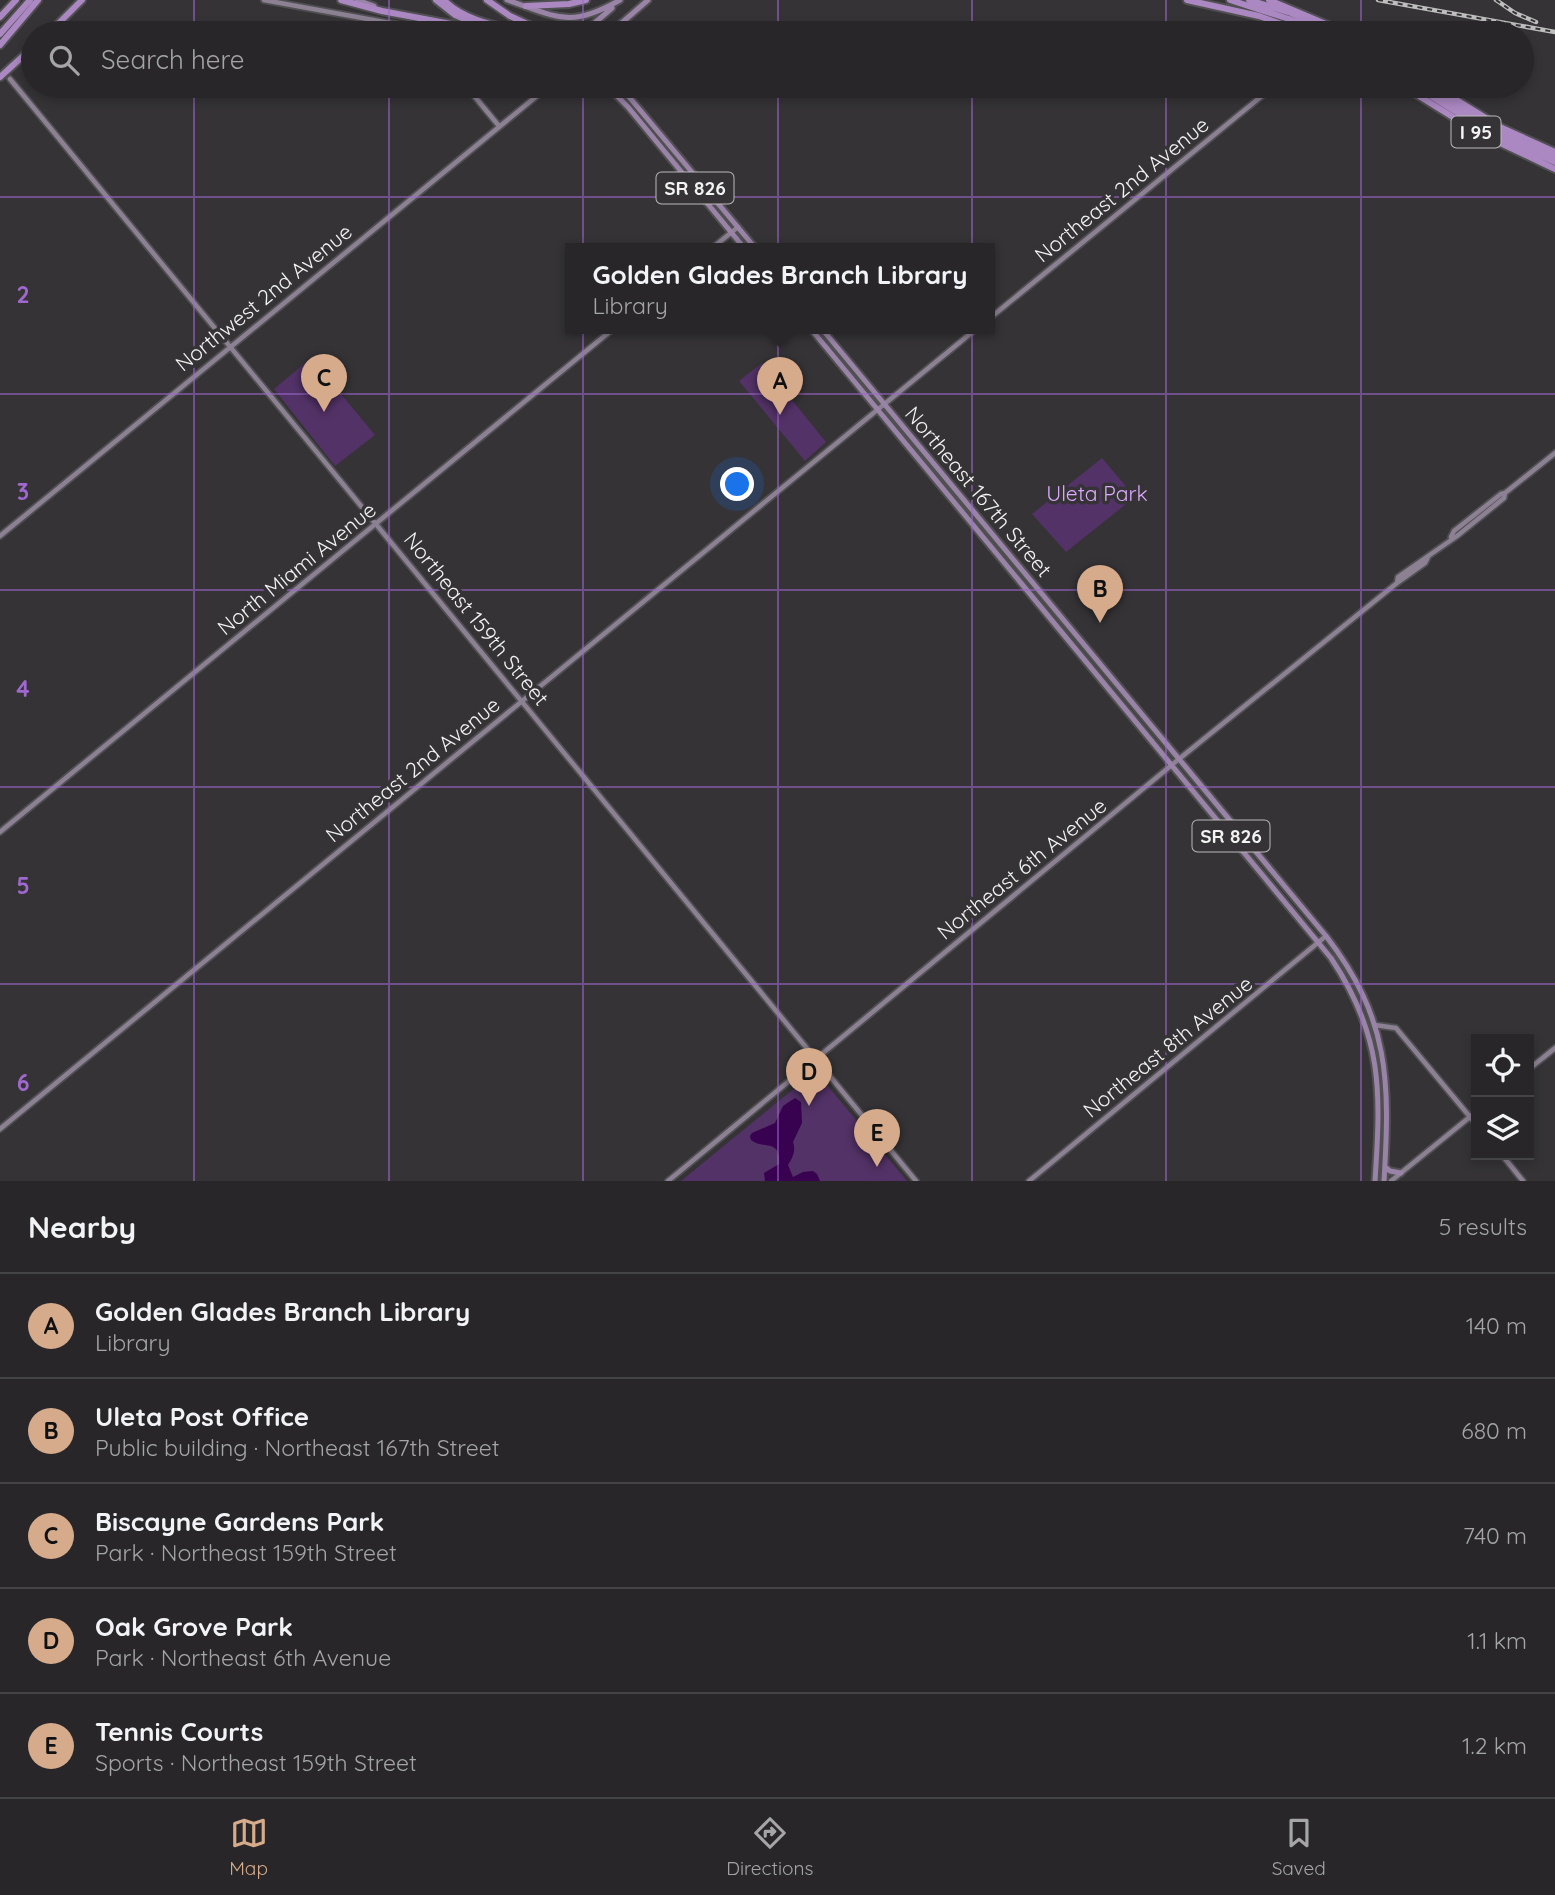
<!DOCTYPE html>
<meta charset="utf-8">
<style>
:root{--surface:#282628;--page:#302e30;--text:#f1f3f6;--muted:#a5a5a8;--line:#444345;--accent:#d6ab8b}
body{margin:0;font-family:Quicksand,sans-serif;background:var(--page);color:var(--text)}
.controls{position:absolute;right:21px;bottom:21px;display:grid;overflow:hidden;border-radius:0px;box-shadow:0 4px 10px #0003}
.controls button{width:63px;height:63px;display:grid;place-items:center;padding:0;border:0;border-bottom:2px solid var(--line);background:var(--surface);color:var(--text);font:35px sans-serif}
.you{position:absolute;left:738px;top:485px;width:24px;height:24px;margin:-18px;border:5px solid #fff;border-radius:50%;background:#1a73e8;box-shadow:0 0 0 10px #1a73e833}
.badge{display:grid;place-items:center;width:46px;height:46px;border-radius:50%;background:var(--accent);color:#111;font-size:23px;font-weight:700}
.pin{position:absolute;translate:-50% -58px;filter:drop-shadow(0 2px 4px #0008)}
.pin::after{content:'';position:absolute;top:37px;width:24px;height:21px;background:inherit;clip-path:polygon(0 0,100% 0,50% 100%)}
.popup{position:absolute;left:565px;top:243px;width:430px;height:91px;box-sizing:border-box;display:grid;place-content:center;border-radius:0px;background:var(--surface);filter:drop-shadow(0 2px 5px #0005);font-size:23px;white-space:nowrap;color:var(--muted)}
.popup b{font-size:26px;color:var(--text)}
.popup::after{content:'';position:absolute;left:50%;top:100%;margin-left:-14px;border:14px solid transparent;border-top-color:var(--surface)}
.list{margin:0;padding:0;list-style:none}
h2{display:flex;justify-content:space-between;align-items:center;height:91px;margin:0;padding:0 28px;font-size:30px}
h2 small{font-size:23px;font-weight:400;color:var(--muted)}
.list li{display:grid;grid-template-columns:46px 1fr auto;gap:21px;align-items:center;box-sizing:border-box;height:105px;padding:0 28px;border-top:2px solid var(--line)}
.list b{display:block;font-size:26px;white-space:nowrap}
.list p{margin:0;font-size:23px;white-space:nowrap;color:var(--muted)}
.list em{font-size:23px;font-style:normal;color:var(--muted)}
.icon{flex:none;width:38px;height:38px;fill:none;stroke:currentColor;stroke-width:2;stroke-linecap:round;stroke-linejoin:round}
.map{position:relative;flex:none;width:1555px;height:1181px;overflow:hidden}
.search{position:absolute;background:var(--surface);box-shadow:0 4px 10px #0003;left:21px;right:21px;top:21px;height:77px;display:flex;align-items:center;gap:18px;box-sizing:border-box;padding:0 24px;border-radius:38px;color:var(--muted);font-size:26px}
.sheet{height:616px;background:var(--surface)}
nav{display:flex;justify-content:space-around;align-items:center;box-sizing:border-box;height:98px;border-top:2px solid var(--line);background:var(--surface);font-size:19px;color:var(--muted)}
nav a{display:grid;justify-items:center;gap:4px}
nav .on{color:var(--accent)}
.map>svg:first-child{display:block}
.green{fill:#533267}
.water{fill:#380250}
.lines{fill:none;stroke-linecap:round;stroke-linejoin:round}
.secondary-casing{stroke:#504f51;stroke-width:8}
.primary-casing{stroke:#504f51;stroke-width:9}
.highway-casing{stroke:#504f51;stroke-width:10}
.secondary{stroke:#8c8093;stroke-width:4.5}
.primary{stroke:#9983a7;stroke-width:5}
.highway{stroke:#ab88c2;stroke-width:6}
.rail-casing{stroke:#bfbebf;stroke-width:4.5}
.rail{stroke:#353336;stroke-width:2;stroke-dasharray:5;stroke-linecap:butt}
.grid{fill:none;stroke:#9f68cf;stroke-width:2;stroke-opacity:0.55}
.labels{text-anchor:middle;stroke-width:7;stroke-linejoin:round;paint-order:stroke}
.shield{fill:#353336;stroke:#bbb9bb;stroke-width:2}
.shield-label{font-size:19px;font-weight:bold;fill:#f4f3f4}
.street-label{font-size:21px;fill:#f4f3f4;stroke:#353336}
.park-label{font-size:21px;fill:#dca9fd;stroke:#353336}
.grid-label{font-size:23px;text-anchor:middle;font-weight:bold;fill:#9f68cf;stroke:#353336;stroke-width:7;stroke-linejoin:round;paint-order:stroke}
</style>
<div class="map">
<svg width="1555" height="1181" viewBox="0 0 1555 1181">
<rect width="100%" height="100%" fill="#353336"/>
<!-- green -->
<path class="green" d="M311,358l64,77 -40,31 -61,-77z
M762,363l64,79 -21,19 -66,-80z
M1102,458l33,39 -69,55 -34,-38z
M816,1072l91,109h-226l132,-108z"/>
<!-- water -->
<path class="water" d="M795,1098l6,4 1,21 -9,19c3,9 0,15 -5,23l5,12 10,-5 10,-1 4,3 3,7h-55l-1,-8 15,-9c2,-26 -16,-14 -28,-24l-1,-4 2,-3 23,-10 8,-17z"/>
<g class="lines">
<!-- secondary casing -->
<g class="secondary-casing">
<path id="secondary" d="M264,0l142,26 17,7
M10,79l906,1102
M466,86l33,40
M711,249l27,-22
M990,318l284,-232
M0,536l549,-450
M1451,537l3,-6 47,-37 4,-1 50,-40
M1397,583l1,-6 59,-41 47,-38 1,-5
M0,832l613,-503
M1375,1025l21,3 80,96
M1529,1069l26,-21
M0,1129l976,-800
M1502,1155l21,26
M668,1181l511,-422 218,-176 28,-20 3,-6
M1029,1181l297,-245
M1391,1181l85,-69"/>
</g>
<!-- primary casing -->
<g class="primary-casing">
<path id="primary" d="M357,0l17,6
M507,0c51,17 62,29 113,0
M583,33l29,-25
M610,33l38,-33
M607,86l21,21 117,142
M620,86l136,163
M811,329l520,629c52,78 50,133 44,223
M822,329l504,607c64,83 64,145 58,245
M1385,1167l5,4 11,2"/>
</g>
<!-- highway casing -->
<g class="highway-casing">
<path id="highway" d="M341,0l41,11 106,20
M436,0l19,15 42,18
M444,0c20,21 55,26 82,33
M487,0l23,16 37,17
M1187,0l72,16 48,17
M1230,0l59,19 35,14
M1249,0l42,13 44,20
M1269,0l78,33
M526,6l43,-2 17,-4
M0,17l16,-17
M49,33l33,-33
M0,34l30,-34
M0,45l38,-45
M0,77l33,-30
M1403,86l74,46 78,37
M1415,86l75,47 65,29
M1424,86l72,44 59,27
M1434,86l68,42 53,24"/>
</g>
<!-- secondary -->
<use href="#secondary" class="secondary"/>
<!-- primary -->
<use href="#primary" class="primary"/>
<!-- highway -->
<use href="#highway" class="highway"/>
<!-- rail casing -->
<g class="rail-casing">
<path id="rail" d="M1378,0l177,32
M1496,0l19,13 21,9"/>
</g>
<!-- rail -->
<use href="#rail" class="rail"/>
</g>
<!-- grid -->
<path class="grid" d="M194,0v33M389,0v33M583,0v33M778,0v33M972,0v33M1166,0v33M1361,0v33M194,86v1095M389,86v1095M583,86v1095M778,86v1095M972,86v1095M1166,86v1095M1361,86v1095M0,197h1555M0,394h1555M0,590h1555M0,787h1555M0,984h1555"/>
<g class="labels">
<!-- shield labels -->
<g class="shield">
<rect x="1451.5" y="116.5" width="49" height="31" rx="5"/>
<rect x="656.5" y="172.5" width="77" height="31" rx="5"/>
<rect x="1192.5" y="820.5" width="77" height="31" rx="5"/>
</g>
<g class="shield-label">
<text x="1476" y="139">I 95</text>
<text x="695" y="195">SR 826</text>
<text x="1231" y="843">SR 826</text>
</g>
<!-- street labels -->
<g class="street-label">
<text transform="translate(1122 190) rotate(-39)" y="7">Northeast 2nd Avenue</text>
<text transform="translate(264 298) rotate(-39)" y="7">Northwest 2nd Avenue</text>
<text transform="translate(978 492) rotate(50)" y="7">Northeast 167th Street</text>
<text transform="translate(297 569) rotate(-39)" y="7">North Miami Avenue</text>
<text transform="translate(476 619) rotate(51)" y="7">Northeast 159th Street</text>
<text transform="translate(413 770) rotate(-39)" y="7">Northeast 2nd Avenue</text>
<text transform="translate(1022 869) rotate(-39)" y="7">Northeast 6th Avenue</text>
<text transform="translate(1168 1047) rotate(-39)" y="7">Northeast 8th Avenue</text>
</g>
<!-- park labels -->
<g class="park-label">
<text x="1097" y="501">Uleta Park</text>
</g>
</g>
<g class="grid-label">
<text x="23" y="303">2</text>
<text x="23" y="500">3</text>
<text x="23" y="697">4</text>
<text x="23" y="894">5</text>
<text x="23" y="1091">6</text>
</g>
</svg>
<div class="controls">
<button><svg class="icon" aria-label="locate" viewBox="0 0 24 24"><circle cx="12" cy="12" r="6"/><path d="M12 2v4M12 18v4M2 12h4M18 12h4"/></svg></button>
<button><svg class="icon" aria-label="layers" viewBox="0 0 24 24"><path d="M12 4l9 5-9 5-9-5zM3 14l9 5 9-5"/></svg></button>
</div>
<div class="you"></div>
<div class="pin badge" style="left:780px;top:415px">A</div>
<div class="popup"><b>Golden Glades Branch Library</b>Library</div>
<div class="pin badge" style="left:1100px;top:623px">B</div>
<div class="pin badge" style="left:324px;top:412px">C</div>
<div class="pin badge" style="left:809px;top:1106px">D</div>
<div class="pin badge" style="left:877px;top:1167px">E</div>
<div class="search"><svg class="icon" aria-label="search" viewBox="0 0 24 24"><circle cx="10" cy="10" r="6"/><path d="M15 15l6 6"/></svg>Search here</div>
</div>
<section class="sheet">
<h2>Nearby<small>5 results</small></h2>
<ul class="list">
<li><span class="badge">A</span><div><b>Golden Glades Branch Library</b><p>Library</p></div><em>140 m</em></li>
<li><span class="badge">B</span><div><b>Uleta Post Office</b><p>Public building · Northeast 167th Street</p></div><em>680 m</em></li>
<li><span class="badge">C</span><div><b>Biscayne Gardens Park</b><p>Park · Northeast 159th Street</p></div><em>740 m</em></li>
<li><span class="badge">D</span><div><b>Oak Grove Park</b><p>Park · Northeast 6th Avenue</p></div><em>1.1 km</em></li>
<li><span class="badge">E</span><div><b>Tennis Courts</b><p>Sports · Northeast 159th Street</p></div><em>1.2 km</em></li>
</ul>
</section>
<nav>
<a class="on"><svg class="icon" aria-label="map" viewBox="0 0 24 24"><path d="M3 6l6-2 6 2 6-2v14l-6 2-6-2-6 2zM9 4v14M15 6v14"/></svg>Map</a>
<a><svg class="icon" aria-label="directions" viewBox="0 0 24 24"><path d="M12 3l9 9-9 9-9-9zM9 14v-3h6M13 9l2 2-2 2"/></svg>Directions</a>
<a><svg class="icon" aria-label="saved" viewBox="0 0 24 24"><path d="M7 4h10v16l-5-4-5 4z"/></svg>Saved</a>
</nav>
